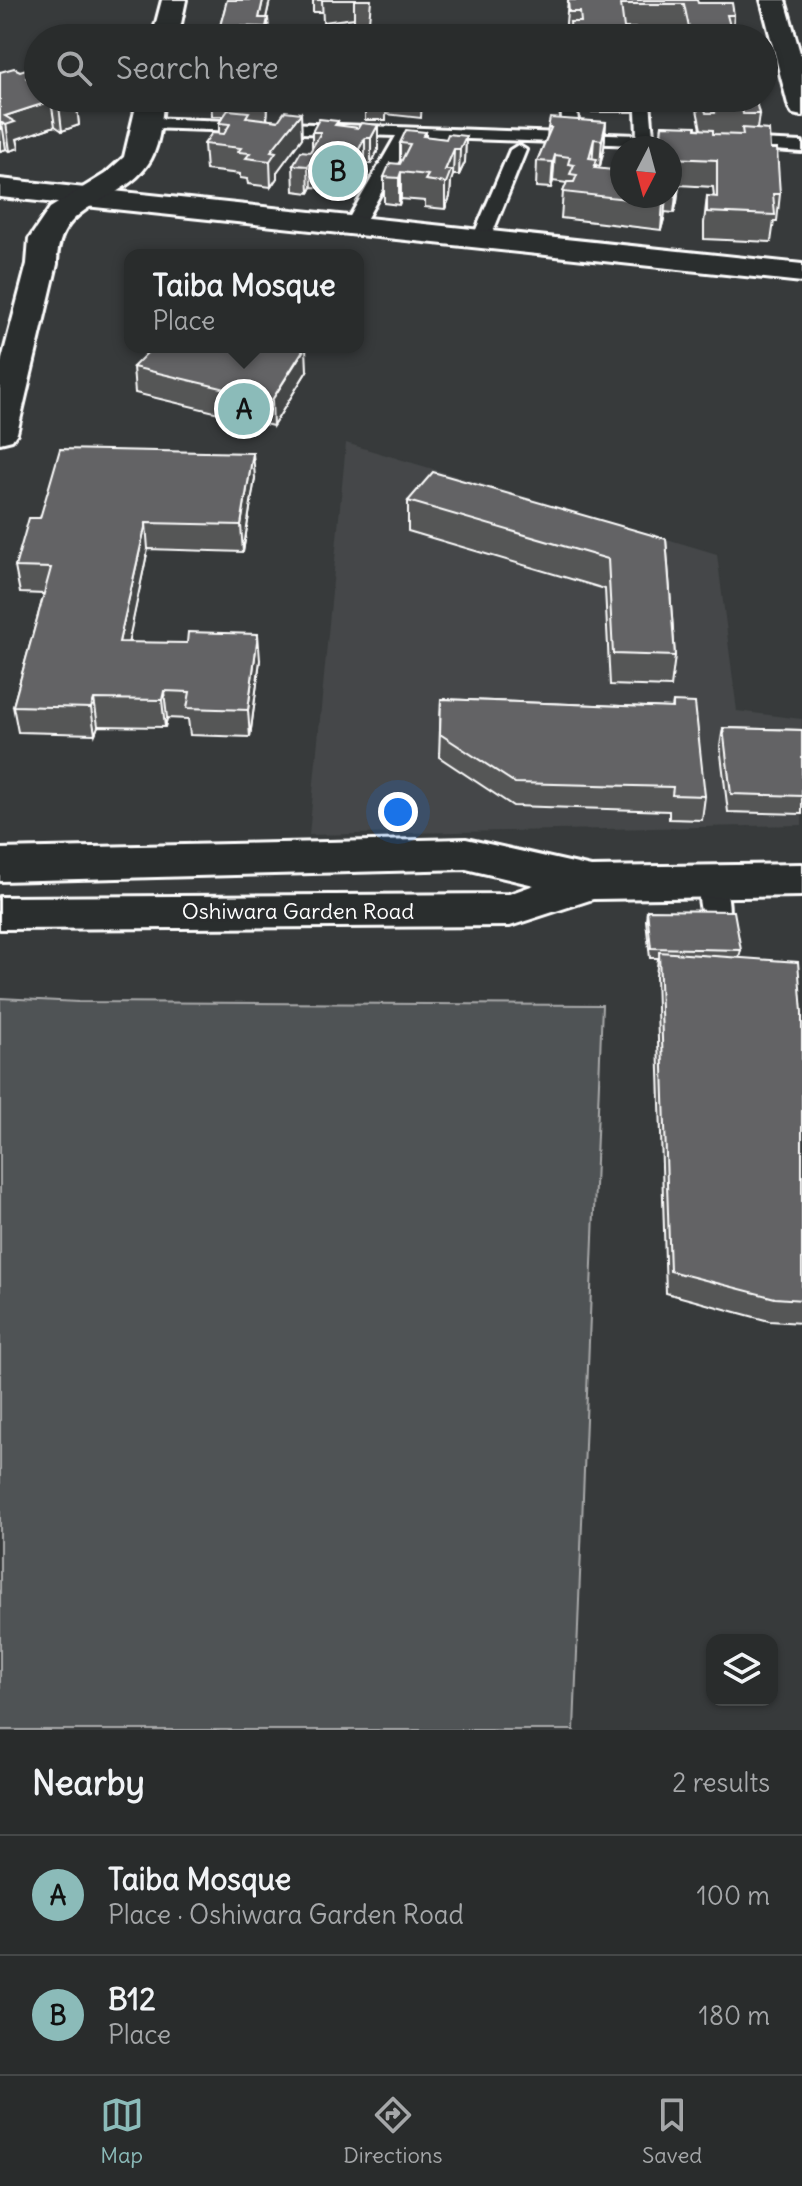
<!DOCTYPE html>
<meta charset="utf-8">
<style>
:root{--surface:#292c2c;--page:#313434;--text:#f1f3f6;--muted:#a5a7a9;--line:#454848;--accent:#8bbbb9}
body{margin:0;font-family:Delius,sans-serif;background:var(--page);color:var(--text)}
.controls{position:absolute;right:24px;bottom:24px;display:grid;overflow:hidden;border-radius:16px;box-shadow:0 2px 6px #0004}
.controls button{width:72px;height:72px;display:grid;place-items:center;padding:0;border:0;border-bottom:2px solid var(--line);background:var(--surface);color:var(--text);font:40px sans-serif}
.compass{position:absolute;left:610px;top:136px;width:72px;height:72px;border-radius:50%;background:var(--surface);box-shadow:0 2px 6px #0004;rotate:186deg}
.you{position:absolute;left:398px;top:812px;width:28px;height:28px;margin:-20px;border:6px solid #fff;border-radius:50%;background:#1a73e8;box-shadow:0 0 0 12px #1a73e833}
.badge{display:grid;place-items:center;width:52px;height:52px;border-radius:50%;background:var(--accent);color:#111;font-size:26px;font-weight:700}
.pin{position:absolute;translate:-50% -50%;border:4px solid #fff;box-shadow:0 2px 8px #0006}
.popup{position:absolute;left:124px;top:249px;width:240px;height:104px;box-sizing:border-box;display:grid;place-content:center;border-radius:16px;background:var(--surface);filter:drop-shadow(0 2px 6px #0005);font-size:26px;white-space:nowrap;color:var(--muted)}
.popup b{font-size:30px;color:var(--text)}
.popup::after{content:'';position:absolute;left:50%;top:100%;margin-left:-16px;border:16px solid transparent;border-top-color:var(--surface)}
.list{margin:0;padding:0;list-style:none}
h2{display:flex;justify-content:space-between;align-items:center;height:104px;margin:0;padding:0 32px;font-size:34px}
h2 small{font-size:26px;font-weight:400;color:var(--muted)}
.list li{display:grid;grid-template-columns:52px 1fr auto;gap:24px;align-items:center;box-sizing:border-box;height:120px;padding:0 32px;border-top:2px solid var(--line)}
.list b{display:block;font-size:30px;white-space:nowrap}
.list p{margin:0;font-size:26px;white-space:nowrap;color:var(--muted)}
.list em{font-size:26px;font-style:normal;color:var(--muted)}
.icon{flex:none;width:44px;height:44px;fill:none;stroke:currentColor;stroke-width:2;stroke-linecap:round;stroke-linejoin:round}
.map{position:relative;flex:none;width:802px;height:1730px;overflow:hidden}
.search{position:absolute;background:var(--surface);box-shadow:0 2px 6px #0004;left:24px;right:24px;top:24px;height:88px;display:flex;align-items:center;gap:20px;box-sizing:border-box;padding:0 28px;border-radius:44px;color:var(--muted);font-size:30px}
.sheet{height:344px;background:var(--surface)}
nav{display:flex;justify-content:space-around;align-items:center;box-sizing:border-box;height:112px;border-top:2px solid var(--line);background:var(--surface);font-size:22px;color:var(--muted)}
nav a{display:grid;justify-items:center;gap:4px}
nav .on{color:var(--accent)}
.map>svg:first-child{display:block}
.built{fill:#444748}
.green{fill:#505354;stroke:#a8a9aa;stroke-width:2}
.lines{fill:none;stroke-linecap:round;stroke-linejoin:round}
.lane-casing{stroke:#fff;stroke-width:6}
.street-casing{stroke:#fff;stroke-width:6}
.secondary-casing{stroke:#fff;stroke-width:6}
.lane{fill:#2a2d2e;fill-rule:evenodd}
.street{fill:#2a2d2e;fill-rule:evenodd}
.secondary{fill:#2a2d2e;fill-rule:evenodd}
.wall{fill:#555657;stroke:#fff;stroke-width:2}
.shaded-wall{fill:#454647;stroke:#fff;stroke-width:2}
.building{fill:#636465;stroke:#fff;stroke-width:2}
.labels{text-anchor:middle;stroke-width:6;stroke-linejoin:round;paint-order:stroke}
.street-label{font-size:22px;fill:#fff;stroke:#2a2d2e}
</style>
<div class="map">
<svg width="802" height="1730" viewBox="0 0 802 1730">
<rect width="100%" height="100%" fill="#373a3b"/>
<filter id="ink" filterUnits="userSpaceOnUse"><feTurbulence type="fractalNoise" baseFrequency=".0125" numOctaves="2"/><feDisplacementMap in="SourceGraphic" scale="16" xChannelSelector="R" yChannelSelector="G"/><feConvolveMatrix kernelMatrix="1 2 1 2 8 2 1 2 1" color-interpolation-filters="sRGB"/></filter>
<g filter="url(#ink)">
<!-- built -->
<path class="built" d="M346,443l371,111 20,157 65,8v106l-493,10z"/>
<!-- green -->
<path class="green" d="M0,998l78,4 524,3 -28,725h-574z"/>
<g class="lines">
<!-- lane casing -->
<g class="lane-casing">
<path id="lane" d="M569,100l81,2 3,34 41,1 8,5 -8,5 -57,1v-3l-225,-8 -49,88 -9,5 -9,-5 51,-89 -250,-8 -8,-5 8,-5 417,15 -2,-28zM577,110h59l1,25 -58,-2z
M737,139l65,3v10l-71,-5v-6z
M518,145l8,5 -36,89 -9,5 -6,-1 -3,-4 38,-89z
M711,871l9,2c7,13 13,41 5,54l-9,3 -9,-3c-7,-12 -12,-41 -5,-54z"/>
</g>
<!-- street casing -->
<g class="street-casing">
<path id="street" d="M761,0h24l17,60v56l-9,-2 -4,-6z
M0,179l802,85v18l-802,-85z"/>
</g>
<!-- secondary casing -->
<g class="secondary-casing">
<path id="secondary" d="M162,0h24l-8,38h-26z
M138,98h26c-3,20 -3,43 -13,61 -27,48 -94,38 -94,105l-40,169 -5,7 -12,3v-76l27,-103 2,-25 21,-31 55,-34 19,-17z
M466,839l125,28 211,-3v32l-209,3 -83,27 -510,3v-32l509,-3 25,-9 -68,-16 -466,12v-32z"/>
</g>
<!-- lane -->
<use href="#lane" class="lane"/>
<!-- street -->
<use href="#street" class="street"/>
<!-- secondary -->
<use href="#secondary" class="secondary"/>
</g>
<!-- wall -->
<path class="wall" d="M227,0h43l-4,18h2l1,20h-48l-1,-12z
M313,0h58l-2,22h-15v-4l-31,4v-10h-10z
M568,0l130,3 36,12 -1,11 7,12h-56l-2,-9 -58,-1 1,10h-56v-2h-2l-1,-13z
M0,72l38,26h38l3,27 -17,6 -7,-5 -38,13 2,9 -9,3 -4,-2 -6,2z
M211,98h58l-2,21 35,19 -25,34v6l-6,9 -23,-3 -1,-5 -7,-1v-4l-34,-4 -2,-26 15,-10v-11l5,-7h-12z
M365,98h57l-1,20 -35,-4v6h-21z
M593,98h32v1z
M660,98h95l4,16 -2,15 13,20 10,45 -3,27h-3l-3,21 -67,-3v-16l3,-27 7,1 -1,-10 -34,-2 -2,17 -3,11 -9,-1 -1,7 -3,11 -100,-12 2,-26 4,-9 -14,-2 -2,7 -15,-1 1,-26 10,-24 1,-9 58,-6 -2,26 -4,18 -4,-1v3l26,28h48v-48h-11l3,-23 39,4 -6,-29 -35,-1z
M338,121v5l20,2 20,-3v25l-7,14h-6l-5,9v12l-5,12 -20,-2 -1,-6 -22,-2 -3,6 -15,-2 -1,-26 17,-13 2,-3v-17z
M426,132v5l20,2 20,-3 -1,26 -6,13h-6l-2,6 -1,16 -5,12 -20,-2v-6l-24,-2 -2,6 -15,-2v-26l16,-13v-21z
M133,367l174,4 -34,55 -138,-33z
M255,478l-12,74 -95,-3 -20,93 132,18 -10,77 -60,-2 -2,-16 -21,-1 -2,9 -67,-1 -3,8 -77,-2 -5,-26 31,-112 -24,-1 -5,-26 25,-49z
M408,501l258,38 9,117 -4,31 -61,-2 -5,-96 -197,-58z
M441,699l231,9 1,-6 32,94 -3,24 -33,-1v-8l-156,-5 -74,-49z
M723,728l79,2v84l-74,-2 -8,-66z
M647,910l94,40 -2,8 63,54v311l-33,-2 -103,-28 -10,-317 2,-18h-8l-4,-38z"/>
<!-- shaded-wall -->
<path class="shaded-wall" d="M263,0h7l-6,27 -5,-9z
M322,0h32v18l-31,4z
M268,18l1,20h-2l-1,-11z
M605,32l-1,6h-33v-3z
M38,75v23l-11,-20z
M70,98h6l3,27 -17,6 -3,-26z
M266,98h3l-2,21z
M51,101l4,25 -38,13 2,9 -9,3 -5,-35z
M301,113l1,25 -25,34v6l-6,9 -1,-26 1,-10z
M606,122l-2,26 -4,18 2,-26z
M0,123h2l4,26 -6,2z
M378,125v25l-7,14v-26z
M466,136l-1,26 -6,13 1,-26z
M365,138v26l-5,9v12l-5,12 -1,-39z
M594,139l-2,26 -3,-7z
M454,149l-1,26 -2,6 -1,16 -5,12v-39z
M555,155l-2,26 -2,7 2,-26z
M311,161l1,26 -3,6 -1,-27z
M401,172v27l-2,6v-27z
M680,176l-3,26 -3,11 3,-27z
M666,196l-2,23 -3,11 2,-27z
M306,347l1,24 -34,55 -1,-26z
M253,453l2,25 -12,74 -2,-27z
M146,523l2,26 -25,119 -4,-26z
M258,634l2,26 -10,77 -2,-27z
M164,691l3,27 -2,9 -3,-27z
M94,699l4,27 -3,8 -4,-26z"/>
<!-- building -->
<path class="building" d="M227,0h36l-4,18h9l-2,9 -46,-1z
M568,0h129l1,3h34l2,12h-7l3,11h8l2,11 -37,-4 1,4h-13l-7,-33h-63l4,32h-20v-4l-34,3 -1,-13h11l-1,-10h-11z
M278,35l72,3v-3h18v3h-91z
M14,68l6,3 9,-3 9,7 -11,3 11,6v14h34l4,2 -17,5 -8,-4 -46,15 10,6 -9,3 -4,-2h-2v-51z
M702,98h53l4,16h-16l-1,-6h-28l1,5h-9z
M228,110l21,2 -3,5 32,4 7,-10 16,2 -30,38 5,1 -6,9 -24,-3 4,-5 -12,-1 3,-4 -37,-4 8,-11 12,1 6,-10 -11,-1z
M550,118l56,4 -4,18 -8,-1 -5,19 8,1 -3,9 28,3v25h44l-3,7 -100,-11 4,-10h7l3,-7 -7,-1 4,-9 -6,-1 2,-7 -15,-2 -2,7 -16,-1 14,-33h-3z
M319,119l19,2 -3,4 23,3 3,-5 17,2 -7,13h-6l-11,20 6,1 -6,12 -20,-2 3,-6 -26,-2 -3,5 -15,-1 8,-14 9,1 11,-20h-9z
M662,125l34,1v3l17,1v4l30,1 -1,-7 27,2 1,19h7l3,45h-7l2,21 -68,-3v-16l10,1v-37l-47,-2v-10h-9v-2l7,1v-9h-7z
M406,130l20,2 -3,4 23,3 2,-5 18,2 -6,13h-6l-9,21h6l-5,13 -21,-3 3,-5 -27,-3 -2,6 -15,-1 6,-14 10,1 10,-20 -10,-1z
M670,175l10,1 -3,10h-7z
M153,347h152l-33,53 -139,-33z
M60,449l193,4 -12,72 -95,-2 -27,119 68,1 1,-11 70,2 -10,76 -61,-2 3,-16 -26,-1 -2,9 -68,-1 -3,9 -78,-2 38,-138 -36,-1 14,-49h11z
M433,472l233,67 9,117 -62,-2 -5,-95 -200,-58z
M441,699l232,9v-6l22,1 10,93 -33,-1 1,-8 -158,-4 -75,-49z
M723,728l79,2v66l-71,-2z
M647,910l87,1 7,39 -90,-2z
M659,952l139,10 4,50v288l-27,-2 -105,-27z"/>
</g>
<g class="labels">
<!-- street labels -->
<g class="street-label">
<text x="298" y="919">Oshiwara Garden Road</text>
</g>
</g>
</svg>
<div class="controls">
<button><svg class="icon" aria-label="layers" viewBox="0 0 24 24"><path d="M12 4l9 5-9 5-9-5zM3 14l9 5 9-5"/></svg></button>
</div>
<svg class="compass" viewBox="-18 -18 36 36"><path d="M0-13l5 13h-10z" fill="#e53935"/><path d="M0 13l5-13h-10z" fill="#a5a7a9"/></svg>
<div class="you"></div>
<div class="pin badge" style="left:244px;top:409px">A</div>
<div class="popup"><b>Taiba Mosque</b>Place</div>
<div class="pin badge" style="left:338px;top:171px">B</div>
<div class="search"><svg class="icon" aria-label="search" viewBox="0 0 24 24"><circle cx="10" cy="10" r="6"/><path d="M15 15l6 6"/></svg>Search here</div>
</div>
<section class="sheet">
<h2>Nearby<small>2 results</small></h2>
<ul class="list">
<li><span class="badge">A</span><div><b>Taiba Mosque</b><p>Place · Oshiwara Garden Road</p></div><em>100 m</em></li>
<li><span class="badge">B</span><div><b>B12</b><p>Place</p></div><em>180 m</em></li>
</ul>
</section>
<nav>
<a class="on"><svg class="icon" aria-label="map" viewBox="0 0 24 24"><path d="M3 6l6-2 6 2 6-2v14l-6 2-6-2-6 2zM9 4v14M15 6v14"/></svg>Map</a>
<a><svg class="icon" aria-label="directions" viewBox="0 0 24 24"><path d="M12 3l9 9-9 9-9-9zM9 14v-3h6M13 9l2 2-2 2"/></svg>Directions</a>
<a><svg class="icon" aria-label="saved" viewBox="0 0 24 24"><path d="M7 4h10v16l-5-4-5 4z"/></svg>Saved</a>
</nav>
